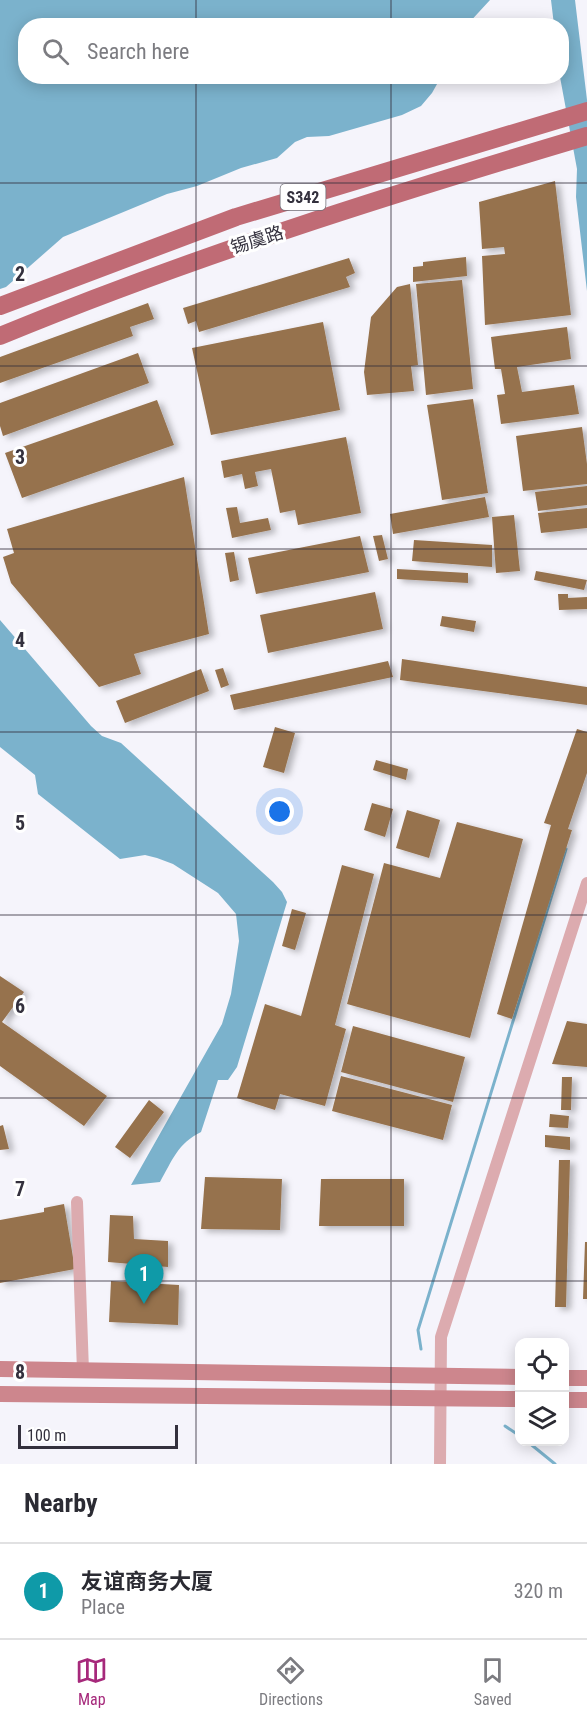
<!DOCTYPE html>
<meta charset="utf-8">
<style>
:root{--surface:#fff;--page:#f2f2f3;--text:#2b2b33;--muted:#7c7c81;--line:#e1e1e2;--accent:#a6297b}
body{margin:0;font-family:"Roboto Condensed","Noto Sans SC",sans-serif;background:var(--page);color:var(--text)}
.controls{position:absolute;right:18px;bottom:18px;display:grid;overflow:hidden;border-radius:12px;box-shadow:0 3px 15px #0003}
.controls button{width:54px;height:54px;display:grid;place-items:center;padding:0;border:0;border-bottom:2px solid var(--line);background:var(--surface);color:var(--text);font:30px sans-serif}
.scale{position:absolute;left:18px;bottom:15px;width:160px;box-sizing:border-box;padding-left:6px;border:3px solid #33303d;border-top:0;font-size:16px;line-height:21px;white-space:nowrap;color:#33303d;-webkit-text-stroke:4px #fff;paint-order:stroke}
.you{position:absolute;left:280px;top:812px;width:21px;height:21px;margin:-15px;border:4px solid #fff;border-radius:50%;background:#1a73e8;box-shadow:0 0 0 9px #1a73e833}
.badge{display:grid;place-items:center;width:39px;height:39px;border-radius:50%;background:var(--accent);color:#fff;font-size:20px;font-weight:700}
.pin{position:absolute;translate:-50% -50px;filter:drop-shadow(0 2px 3px #0008)}
.pin::after{content:'';position:absolute;top:32px;width:21px;height:18px;background:inherit;clip-path:polygon(0 0,100% 0,50% 100%)}
.list{margin:0;padding:0;list-style:none}
h2{display:flex;justify-content:space-between;align-items:center;height:78px;margin:0;padding:0 24px;font-size:26px}
h2 small{font-size:20px;font-weight:400;color:var(--muted)}
.list li{display:grid;grid-template-columns:39px 1fr auto;gap:18px;align-items:center;box-sizing:border-box;height:96px;padding:0 24px;border-top:2px solid var(--line)}
.list b{display:block;font-size:22px;white-space:nowrap}
.list p{margin:0;font-size:20px;white-space:nowrap;color:var(--muted)}
.list em{font-size:20px;font-style:normal;color:var(--muted)}
.icon{flex:none;width:33px;height:33px;fill:none;stroke:currentColor;stroke-width:2;stroke-linecap:round;stroke-linejoin:round}
.map{position:relative;flex:none;width:587px;height:1464px;overflow:hidden}
.search{position:absolute;background:var(--surface);box-shadow:0 3px 15px #0003;left:18px;right:18px;top:18px;height:66px;display:flex;align-items:center;gap:15px;box-sizing:border-box;padding:0 21px;border-radius:24px;color:var(--muted);font-size:22px}
.sheet{height:174px;background:var(--surface)}
nav{display:flex;justify-content:space-around;align-items:center;box-sizing:border-box;height:84px;border-top:2px solid var(--line);background:var(--surface);font-size:16px;color:var(--muted)}
nav a{display:grid;justify-items:center;gap:3px}
nav .on{color:var(--accent)}
.map>svg:first-child{display:block}
.water{fill:#7bb2cc}
.lines{fill:none;stroke-linecap:round;stroke-linejoin:round}
.stream{stroke:#7bb2cc;stroke-width:3}
.building{fill:#96724d;filter:url(#shadow)}
.street{stroke:#dcabaf;stroke-width:12}
.secondary{stroke:#cd868d;stroke-width:16}
.primary{stroke:#c06b75;stroke-width:18}
.grid{fill:none;stroke:#33303d;stroke-width:1.5;stroke-opacity:0.55}
.labels{text-anchor:middle;stroke-width:6;stroke-linejoin:round;paint-order:stroke}
.shield{fill:#fff;stroke:#706e77;stroke-width:1.5}
.shield-label{font-size:16px;font-weight:bold;fill:#33303d}
.street-label{font-size:18px;fill:#33303d;stroke:#fff}
.grid-label{font-size:20px;text-anchor:middle;font-weight:bold;fill:#33303d;stroke:#fff;stroke-width:6;stroke-linejoin:round;paint-order:stroke}
</style>
<div class="map">
<svg width="587" height="1464" viewBox="0 0 587 1464">
<defs>
<filter id="shadow"><feDropShadow dx="5" dy="3" stdDeviation="3" flood-color="#0004"/></filter>
</defs>
<rect width="100%" height="100%" fill="#f5f4fb"/>
<!-- water -->
<path class="water" d="M0,0h490l-23,25 -441,1v50l415,1 -9,16 -11,13 -19,9 -73,21 -22,1 -12,5 -18,16 -36,10 -44,18 -30,8 -104,43 -57,50 -6,2z
M551,0h24l12,100v191l-11,-94 1,-28 -17,-92 2,-1v-50l-8,-1z
M0,620l91,106 11,10 19,7 152,139 9,10 5,10 -50,165 -9,13h-10l-17,52c-23,11 -29,29 -41,50l-29,3 91,-161 9,-30 8,-53 -3,-27 -18,-21 -45,-29 -16,-6 -12,-3 -25,4 -82,-65 -3,-19 -35,-28z"/>
<g class="lines">
<!-- stream -->
<path class="stream" d="M421,1349l-3,-19 148,-481
M505,1426l15,10
M528,1442l27,22"/>
</g>
<!-- building -->
<path class="building" d="M555,181l16,134 -86,10 -3,-69 23,-2 -1,-7 -22,2 -3,-47z
M466,257l1,19 -54,6v-15l10,-1v-4z
M349,258l6,15 -9,4 4,10 -151,45 -3,-11 -8,3 -5,-16z
M462,280l11,109 -47,6 -10,-111z
M410,284l8,81 -7,1 3,25 -47,4 -3,-23 7,-55 26,-30z
M148,303l6,16 -24,8 3,9 -133,47v-26z
M323,322l17,88 -129,25 -19,-87z
M567,327l4,32 -54,8 5,25 52,-7 5,29 -78,10 -4,-29 8,-1 -4,-25h-6l-4,-32z
M138,353l11,30 -146,53 -3,-10v-23z
M473,399l15,94 -46,7 -15,-95z
M157,400l17,45 -152,53 -17,-45z
M582,427l5,37v20l-64,7 -7,-55z
M346,437l15,76 -63,12 -3,-15 -15,3 -9,-44 -16,3 3,14 -13,3 -3,-15 -18,4 -3,-17z
M184,477l25,157 -75,20 7,20 -42,13 -88,-104 -8,-26 11,-4 -7,-24z
M587,486v19l-49,6 -3,-19z
M485,497l4,20 -96,17 -3,-20z
M237,507l3,16 28,-5 3,12 -39,8 -6,-30z
M587,508v20l-46,5 -3,-20z
M514,515l6,56 -24,2 -4,-56z
M382,535l6,24 -9,2 -6,-25z
M360,536l9,36 -113,22 -8,-36z
M414,540l78,5v22l-80,-6z
M234,552l5,28 -9,2 -5,-29z
M397,569l71,4v10l-71,-4z
M536,571l51,9 -3,10 -50,-10z
M375,592l8,37 -115,24 -8,-38z
M558,594h10v4l19,-1v12l-28,1z
M442,616l34,5 -2,11 -34,-6z
M402,659l185,28v18l-187,-25z
M388,661l5,16 -159,33 -4,-15z
M223,668l6,17 -8,3 -6,-18z
M201,669l8,22 -84,32 -9,-22z
M275,727l20,6 -11,40 -21,-6z
M577,729l10,3v41l-19,56 4,1 -60,189 -15,-5 54,-189 -7,-2z
M376,760l32,9 -2,11 -33,-10z
M372,803l21,6 -8,28 -21,-7z
M407,810l33,10 -11,38 -33,-10z
M457,822l66,17 -53,199 -123,-34 37,-141 56,15z
M342,865l32,9 -39,151 11,4 -21,77 -45,-12 -5,16 -38,-12 28,-94 36,12z
M292,909l14,4 -11,37 -13,-4z
M0,976l24,16 -22,30 105,74 -23,30 -84,-60z
M567,1021l20,3v43l-35,-3z
M353,1026l112,31 -12,45 -112,-30z
M341,1076l111,29 -9,35 -111,-29z
M562,1077h10l-1,33h-10z
M149,1100l15,12 -34,46 -15,-11z
M550,1114l19,2 -1,12 -19,-1z
M3,1125l6,24 -9,1v-24z
M545,1135l25,2v13l-25,-3z
M559,1160h11l-4,147h-11z
M205,1177l77,2 -2,51 -79,-1z
M321,1179h83v47h-85z
M64,1204l11,65 -75,14v-63l44,-8v-4z
M110,1215l23,1 1,23 34,2v26l-60,-5z
M585,1242h2v57h-4z
M111,1281l68,4 -1,40 -69,-3z"/>
<g class="lines">
<!-- street -->
<path class="street" d="M77,1202l6,169
M440,1464l1,-127 146,-454"/>
<!-- secondary -->
<path class="secondary" d="M0,1369l520,8
M564,1378h23
M0,1394l520,5
M564,1400h23"/>
<!-- primary -->
<path class="primary" d="M0,306l236,-89 351,-106
M0,336c191,-79 389,-141 587,-200"/>
</g>
<!-- grid -->
<path class="grid" d="M196,0v26M391,0v26M196,76v1388M391,76v1388M0,183h587M0,366h587M0,549h587M0,732h587M0,915h587M0,1098h587M0,1281h587"/>
<g class="labels">
<!-- shield labels -->
<rect class="shield" x="280.5" y="184" width="45" height="26" rx="4.5"/>
<g class="shield-label">
<text x="303" y="203">S342</text>
</g>
<!-- street labels -->
<g class="street-label">
<text transform="translate(257 240) rotate(-18)" y="6">锡虞路</text>
</g>
</g>
<g class="grid-label">
<text x="20" y="281">2</text>
<text x="20" y="464">3</text>
<text x="20" y="647">4</text>
<text x="20" y="830">5</text>
<text x="20" y="1013">6</text>
<text x="20" y="1196">7</text>
<text x="20" y="1379">8</text>
</g>
</svg>
<div class="controls">
<button><svg class="icon" aria-label="locate" viewBox="0 0 24 24"><circle cx="12" cy="12" r="6"/><path d="M12 2v4M12 18v4M2 12h4M18 12h4"/></svg></button>
<button><svg class="icon" aria-label="layers" viewBox="0 0 24 24"><path d="M12 4l9 5-9 5-9-5zM3 14l9 5 9-5"/></svg></button>
</div>
<div class="scale">100 m</div>
<div class="you"></div>
<div class="pin badge" style="left:144px;top:1304px;background:#0f9aa8">1</div>
<div class="search"><svg class="icon" aria-label="search" viewBox="0 0 24 24"><circle cx="10" cy="10" r="6"/><path d="M15 15l6 6"/></svg>Search here</div>
</div>
<section class="sheet">
<h2>Nearby<small></small></h2>
<ul class="list">
<li><span class="badge" style="background:#0f9aa8">1</span><div><b>友谊商务大厦</b><p>Place</p></div><em>320 m</em></li>
</ul>
</section>
<nav>
<a class="on"><svg class="icon" aria-label="map" viewBox="0 0 24 24"><path d="M3 6l6-2 6 2 6-2v14l-6 2-6-2-6 2zM9 4v14M15 6v14"/></svg>Map</a>
<a><svg class="icon" aria-label="directions" viewBox="0 0 24 24"><path d="M12 3l9 9-9 9-9-9zM9 14v-3h6M13 9l2 2-2 2"/></svg>Directions</a>
<a><svg class="icon" aria-label="saved" viewBox="0 0 24 24"><path d="M7 4h10v16l-5-4-5 4z"/></svg>Saved</a>
</nav>
